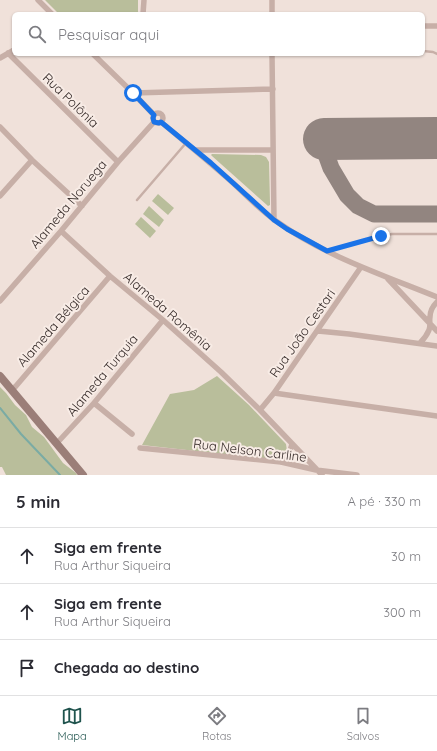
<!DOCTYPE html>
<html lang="pt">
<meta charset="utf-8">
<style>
:root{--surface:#fff;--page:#f2f2f3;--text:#2b2b33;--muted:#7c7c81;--line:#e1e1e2;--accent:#1f534d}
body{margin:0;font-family:Quicksand,sans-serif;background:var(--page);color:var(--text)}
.stop{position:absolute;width:12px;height:12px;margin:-9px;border:3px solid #1a73e8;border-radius:50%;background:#fff}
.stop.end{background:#1a73e8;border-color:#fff;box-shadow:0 1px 4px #0008}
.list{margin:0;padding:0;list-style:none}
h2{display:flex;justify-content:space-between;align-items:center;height:52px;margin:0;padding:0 16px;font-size:17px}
h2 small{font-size:13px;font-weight:400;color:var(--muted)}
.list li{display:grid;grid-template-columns:26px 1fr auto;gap:12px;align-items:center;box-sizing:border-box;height:56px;padding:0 16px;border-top:1px solid var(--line)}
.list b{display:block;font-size:15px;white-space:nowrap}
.list p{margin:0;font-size:13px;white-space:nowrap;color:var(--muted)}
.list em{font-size:13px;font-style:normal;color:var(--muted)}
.icon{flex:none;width:22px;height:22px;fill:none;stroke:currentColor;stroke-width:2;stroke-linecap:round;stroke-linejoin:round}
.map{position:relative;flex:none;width:437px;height:475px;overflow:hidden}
.search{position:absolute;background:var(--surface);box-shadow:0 1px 3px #0004;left:12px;right:12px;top:12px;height:44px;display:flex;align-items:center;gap:10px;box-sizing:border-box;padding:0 14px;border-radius:6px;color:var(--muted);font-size:15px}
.sheet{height:220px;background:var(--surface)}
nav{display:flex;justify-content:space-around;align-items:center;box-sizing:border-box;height:56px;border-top:1px solid var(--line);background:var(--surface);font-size:11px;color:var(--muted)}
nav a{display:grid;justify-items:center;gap:2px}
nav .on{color:var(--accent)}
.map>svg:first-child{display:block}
.green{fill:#b9be9b}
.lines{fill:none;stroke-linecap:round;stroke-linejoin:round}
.stream{stroke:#7aaba4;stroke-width:2}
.taxiway{stroke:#928580;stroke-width:17}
.runway{stroke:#928580;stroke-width:42}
.lane{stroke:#c7afa7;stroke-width:2.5}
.street{stroke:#c7afa7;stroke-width:5.5}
.secondary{stroke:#9b7e78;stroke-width:8}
.route{stroke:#1a73e8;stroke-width:5}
.labels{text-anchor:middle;stroke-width:4;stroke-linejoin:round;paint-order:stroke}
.street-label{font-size:13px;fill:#342927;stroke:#f8ece6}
</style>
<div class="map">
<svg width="437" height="475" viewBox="0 0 437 475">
<rect width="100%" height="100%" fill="#f0e1da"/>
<!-- green -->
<path class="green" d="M45,0h93v14h-79z
M212,154l49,1 5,2 3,5 1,41v2l-2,1 -56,-50 -1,-1z
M158,194l16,14 -6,7 -16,-14z
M149,206l15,14 -5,7 -16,-13z
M141,217l15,14 -6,7 -15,-14z
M217,376l32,29 37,39 1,7 -5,6 -5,3 -135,-15 28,-51 24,-4z
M0,387l6,6 9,12 11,10 6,12 12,10 19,26 13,10 1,2h-71l-4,-8h-2z"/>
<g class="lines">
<!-- stream -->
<path class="stream" d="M0,408l21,26 39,41"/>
<!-- taxiway -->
<path class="taxiway" d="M324,139l3,18 4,11 16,27 11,11 16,8h63"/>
<!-- runway -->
<path class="runway" d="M324,139l113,-1"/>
<!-- lane -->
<path class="lane" d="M423,51l10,1 4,2
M137,200l49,-57
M329,251l52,-15 11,-2h45"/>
<!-- street -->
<path class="street" d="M38,0l14,14
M143,14l1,-14
M272,14v-14
M423,26h14
M8,53l110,109
M93,54l40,39 21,22
M272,54l2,166
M0,58l14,-8
M133,93l140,-4
M153 118a5 5 0 1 1 10 0a5 5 0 1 1-10 0Z
M161,122c24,20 48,40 72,61 13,12 28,28 43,38 47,34 107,54 161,76
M0,127l32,33 50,46
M195,150h78
M0,196l32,-36
M61,231l49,45 53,44 58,52 39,38 62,65
M388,279l49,52
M0,301l61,-70 57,-69 36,-40
M318,331l31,3 88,12
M420,343c4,-4 7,-8 9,-13 2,-5 0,-9 1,-13 0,-6 3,-11 7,-15
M12,390l4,-4 94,-110
M274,393l35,5 128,18
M94,403l38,31
M260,410l14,-17 87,-126
M57,443l37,-40 69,-83
M140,448l141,14 35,8 41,5
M281,462c6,-6 9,-9 11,-18"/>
<!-- secondary -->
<path class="secondary" d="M0,376l83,99"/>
</g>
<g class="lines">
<!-- route -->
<path class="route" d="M133,93l21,22 -1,3 1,4 5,1 2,-1 50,41 63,57 13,9 40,22 54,-15"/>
</g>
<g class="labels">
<!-- street labels -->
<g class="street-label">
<text transform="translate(71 100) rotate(44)" y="5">Rua Polônia</text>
<text transform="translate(68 204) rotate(-50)" y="5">Alameda Noruega</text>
<text transform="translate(168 311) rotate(41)" y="5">Alameda Romênia</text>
<text transform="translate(53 326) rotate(-49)" y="5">Alameda Bélgica</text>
<text transform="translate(302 333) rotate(-55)" y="5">Rua João Cestari</text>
<text transform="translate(102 375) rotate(-50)" y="5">Alameda Turquia</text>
<text transform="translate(250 450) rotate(7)" y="5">Rua Nelson Carline</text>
</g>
</g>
</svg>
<div class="stop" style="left:133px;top:93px"></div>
<div class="stop end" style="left:381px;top:236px"></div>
<div class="search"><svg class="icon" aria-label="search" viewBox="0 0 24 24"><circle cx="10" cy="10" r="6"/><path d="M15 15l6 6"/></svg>Pesquisar aqui</div>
</div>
<section class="sheet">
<h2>5 min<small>A pé · 330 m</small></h2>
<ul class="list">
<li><svg class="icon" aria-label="ahead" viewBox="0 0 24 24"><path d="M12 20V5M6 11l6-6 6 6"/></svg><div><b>Siga em frente</b><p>Rua Arthur Siqueira</p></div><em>30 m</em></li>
<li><svg class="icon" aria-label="ahead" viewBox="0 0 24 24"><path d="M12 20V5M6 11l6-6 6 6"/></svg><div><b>Siga em frente</b><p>Rua Arthur Siqueira</p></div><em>300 m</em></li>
<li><svg class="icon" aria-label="arrive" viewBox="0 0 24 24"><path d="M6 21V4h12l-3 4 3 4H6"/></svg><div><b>Chegada ao destino</b></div></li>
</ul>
</section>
<nav>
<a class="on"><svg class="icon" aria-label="map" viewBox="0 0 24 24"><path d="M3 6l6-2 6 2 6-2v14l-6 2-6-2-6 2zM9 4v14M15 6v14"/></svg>Mapa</a>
<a><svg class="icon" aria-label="directions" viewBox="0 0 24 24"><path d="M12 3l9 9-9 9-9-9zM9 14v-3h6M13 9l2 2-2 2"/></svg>Rotas</a>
<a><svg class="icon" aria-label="saved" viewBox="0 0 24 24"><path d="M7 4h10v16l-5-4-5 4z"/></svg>Salvos</a>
</nav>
